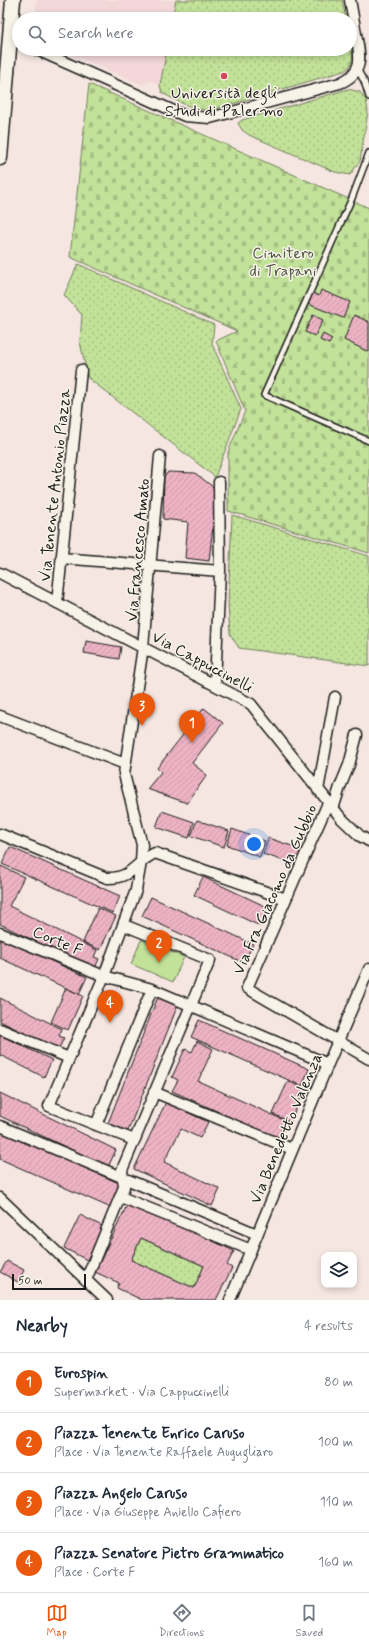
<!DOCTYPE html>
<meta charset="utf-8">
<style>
:root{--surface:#fff;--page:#f6f6f7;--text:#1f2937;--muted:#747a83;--line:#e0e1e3;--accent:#ea580c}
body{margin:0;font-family:Mynerve,sans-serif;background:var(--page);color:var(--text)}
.controls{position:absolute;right:12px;bottom:12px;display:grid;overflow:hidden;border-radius:8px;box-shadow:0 2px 6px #0003}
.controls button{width:36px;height:36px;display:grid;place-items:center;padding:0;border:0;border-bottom:1px solid var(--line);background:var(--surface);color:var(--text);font:20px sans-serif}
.scale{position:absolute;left:12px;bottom:10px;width:74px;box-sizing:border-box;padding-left:4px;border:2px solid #1c1c1c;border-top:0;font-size:11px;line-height:14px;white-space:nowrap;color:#1c1c1c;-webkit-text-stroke:3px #f7f3e8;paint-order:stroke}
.you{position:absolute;left:254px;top:844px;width:14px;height:14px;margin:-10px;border:3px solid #fff;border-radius:50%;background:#1a73e8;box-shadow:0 0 0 6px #1a73e833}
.badge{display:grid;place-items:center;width:26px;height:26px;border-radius:50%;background:var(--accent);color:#fff;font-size:13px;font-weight:700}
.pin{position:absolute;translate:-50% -33px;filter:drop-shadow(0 1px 2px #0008)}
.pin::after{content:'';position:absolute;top:21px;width:14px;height:12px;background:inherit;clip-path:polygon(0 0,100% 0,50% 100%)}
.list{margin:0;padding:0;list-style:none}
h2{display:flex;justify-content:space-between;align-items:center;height:52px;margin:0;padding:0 16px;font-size:17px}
h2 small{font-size:13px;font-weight:400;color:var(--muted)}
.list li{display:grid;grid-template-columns:26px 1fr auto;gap:12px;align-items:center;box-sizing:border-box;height:60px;padding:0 16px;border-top:1px solid var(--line)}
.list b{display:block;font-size:15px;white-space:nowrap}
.list p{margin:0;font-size:13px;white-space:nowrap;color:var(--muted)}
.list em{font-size:13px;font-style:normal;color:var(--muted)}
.icon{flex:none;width:22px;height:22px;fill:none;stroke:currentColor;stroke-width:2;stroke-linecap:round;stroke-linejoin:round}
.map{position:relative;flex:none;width:369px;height:1300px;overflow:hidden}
.search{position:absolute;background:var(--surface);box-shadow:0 2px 6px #0003;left:12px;right:12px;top:12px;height:44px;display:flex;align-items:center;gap:10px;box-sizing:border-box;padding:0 14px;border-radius:22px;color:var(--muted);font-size:15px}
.sheet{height:292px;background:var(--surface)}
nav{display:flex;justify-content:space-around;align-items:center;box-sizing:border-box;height:56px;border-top:1px solid var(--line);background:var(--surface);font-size:11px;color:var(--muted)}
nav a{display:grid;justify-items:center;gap:2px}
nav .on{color:var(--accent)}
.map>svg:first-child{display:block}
.built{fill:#f3d7d9}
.grass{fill:url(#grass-dots);stroke:#6f7e5a}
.cemetery{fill:url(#cemetery-stones);stroke:#6f7e5a}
.garden{fill:#c2e199;stroke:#6f7e5a}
.building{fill:url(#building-hatch);stroke:#1c1c1c;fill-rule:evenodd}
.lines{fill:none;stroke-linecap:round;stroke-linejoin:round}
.lane-casing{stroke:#1c1c1c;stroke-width:8}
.street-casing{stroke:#1c1c1c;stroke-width:13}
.secondary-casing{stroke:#1c1c1c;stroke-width:17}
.lane{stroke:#f7f3e8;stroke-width:5}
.street{stroke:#f7f3e8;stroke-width:10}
.secondary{stroke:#f7f3e8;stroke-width:14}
.poi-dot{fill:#d1495b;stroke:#f7f3e8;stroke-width:1.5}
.labels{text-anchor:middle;stroke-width:3;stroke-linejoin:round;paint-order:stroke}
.poi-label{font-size:16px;fill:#1c1c1c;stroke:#f7f3e8}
.park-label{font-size:16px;fill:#4e5742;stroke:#f7f3e8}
.street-label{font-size:16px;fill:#1c1c1c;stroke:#f7f3e8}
</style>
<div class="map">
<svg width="369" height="1300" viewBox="0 0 369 1300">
<defs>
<pattern id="grass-dots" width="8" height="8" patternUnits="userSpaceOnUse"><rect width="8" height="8" fill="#c2e199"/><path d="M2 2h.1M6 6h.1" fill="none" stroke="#a6c083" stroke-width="1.8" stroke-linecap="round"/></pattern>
<pattern id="cemetery-stones" width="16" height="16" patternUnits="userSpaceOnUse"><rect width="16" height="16" fill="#c2e199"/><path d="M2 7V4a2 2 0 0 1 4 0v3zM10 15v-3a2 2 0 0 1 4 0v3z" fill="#a6c083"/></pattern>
<pattern id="building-hatch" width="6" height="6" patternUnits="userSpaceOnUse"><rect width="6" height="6" fill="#edb3c5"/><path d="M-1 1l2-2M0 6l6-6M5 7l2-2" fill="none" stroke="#cb99a9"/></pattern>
</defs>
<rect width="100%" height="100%" fill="#f5e6e1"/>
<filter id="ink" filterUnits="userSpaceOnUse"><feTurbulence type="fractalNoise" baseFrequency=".025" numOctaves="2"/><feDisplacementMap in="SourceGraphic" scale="8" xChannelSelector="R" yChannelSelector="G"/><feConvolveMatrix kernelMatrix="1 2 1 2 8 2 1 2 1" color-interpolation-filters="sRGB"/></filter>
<g filter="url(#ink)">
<!-- built -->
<path class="built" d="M37,0h305l4,19h-311z
M350,41l3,16 -1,7 -3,4 -5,3 -134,39 -20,-4 -28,-13 -2,-8 -9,-4 -8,4 -85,-36h292z"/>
<!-- grass -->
<path class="grass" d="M176,0h166l4,19h-174z
M350,41c2,12 6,23 -6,30l-129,38c-19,4 -37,-8 -53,-16l-2,-8 7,-36h183z
M348,89l12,3 6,8 2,11 -8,50 -10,14 -15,-3 -86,-37 -7,-5 -4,-7 4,-3z
M78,264l136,61 -2,19 29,65 -26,68 -127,-99 -8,-36 2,-27 -18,-20z
M232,515l137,41v110l-130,-18 -9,-14 -2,-29z
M141,1238l63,28 -10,22 -63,-28z"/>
<!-- cemetery -->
<path class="cemetery" d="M89,84l280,124v345l-141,-42v-59l17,-41 -29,-70 21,-10 -167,-74z"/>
<!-- garden -->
<path class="garden" d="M141,940l43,17 -11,25 -42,-18z"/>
<!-- building -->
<path class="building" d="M321,290l29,12 -7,16 -35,-14 5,-11 6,3z
M313,315l10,5 -8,16 -10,-4z
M354,315l15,7v30l-25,-12z
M323,334l9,5 -3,5 -9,-4z
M168,472l27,1 22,17 -8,71 -24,-3 3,-36 -25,-3 1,-42z
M86,641l35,6 -2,12 -35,-6z
M204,708l19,15 -31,40 15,12 -20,28 -40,-14 14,-17 -4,-4z
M162,811l32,11 -5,16 -33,-11z
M197,820l32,11 -5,16 -33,-11z
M232,829l33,12 -5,16 -33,-12z
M268,838l33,11 -5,16 -33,-11z
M10,847l110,49 -7,17 -111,-49z
M1,866l23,11 -15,29 88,44 -3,7 5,2 -5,11 -94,-46v-55z
M203,877l66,31 -9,18 -66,-31z
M151,897l102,47 -9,19 -102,-47z
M98,908l18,8 -16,34 -17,-8z
M0,938l87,39 -8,17 -79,-36z
M66,988l17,8 -15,34 -17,-8z
M159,994l20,8 -51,129 -20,-8z
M0,998l62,31 -3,7 5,2 -6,12 -58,-29z
M199,1020l110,49 -7,17 -111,-49z
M0,1035l52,25 -8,17 -44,-22z
M197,1041l16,8 -15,32 90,41 -9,17 -107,-48 6,-11 -6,-3 13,-28 7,3z
M288,1081l17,8 -15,33 -17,-8z
M0,1093l116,57 -8,17 -108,-51z
M166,1102l42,20 -8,16 -19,-9 -17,33 56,27 -8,17 -78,-37z
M0,1130l121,54 -10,24 -111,-49z
M129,1201l105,50 -7,14 5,3 -16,32h-74l-25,-12 2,-5 -24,-11zM141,1238l63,28 -10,22 -63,-28z
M80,1215l24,12 -17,33 -23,-12z
M7,1261l17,9 -6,12 -18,-10z"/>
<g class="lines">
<!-- lane casing -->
<g class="lane-casing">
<path id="lane" d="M357,69l7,12 5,16
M369,153l-17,45 -88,197 105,46"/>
</g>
<!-- street casing -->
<g class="street-casing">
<path id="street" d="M10,38l9,4
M35,49l150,67 25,2 130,-35c25,-11 20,-27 16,-49 -2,-12 -4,-23 -6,-34
M61,558l159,13
M0,573l251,131 90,114 19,18 9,5
M57,603l24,-233
M215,684l5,-113 -1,-89
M0,716l125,48
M318,790l17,-93
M328,803l-81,185 122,71
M333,809l7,-22 9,-22 8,-30
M0,834l107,44c25,1 28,-16 48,-25l131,46
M0,933l104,43 32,-86 5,-28 1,-17 -18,-71 19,-127 17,-191
M152,989l176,75
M0,1029l69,29
M154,1092l138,57
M96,1125l56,-136 -48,-13 -55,130 85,34
M0,1126l257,108
M121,1197l130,53
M0,1198l107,102
M86,1280l38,-93 -2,-17 88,-210 -86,-35
M230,1300l98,-236 41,-95"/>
</g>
<!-- secondary casing -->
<g class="secondary-casing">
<path id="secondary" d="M0,158l13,-158"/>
</g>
<!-- lane -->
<use href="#lane" class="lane"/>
<!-- street -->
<use href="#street" class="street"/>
<!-- secondary -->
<use href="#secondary" class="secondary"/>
</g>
</g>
<!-- markers -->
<circle class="poi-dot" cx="224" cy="76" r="4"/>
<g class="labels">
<!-- poi labels -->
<g class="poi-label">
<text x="224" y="98">Università degli<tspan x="224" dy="18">Studi di Palermo</tspan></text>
</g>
<!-- park labels -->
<g class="park-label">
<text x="283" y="258">Cimitero<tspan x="283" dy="18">di Trapani</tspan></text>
</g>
<!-- street labels -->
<g class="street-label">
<text transform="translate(54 485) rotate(-84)" y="6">Via Tenente Antonio Piazza</text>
<text transform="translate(137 550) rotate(-85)" y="6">Via Francesco Amato</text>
<text transform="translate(203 661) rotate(28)" y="6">Via Cappuccinelli</text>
<text transform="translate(274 889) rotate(-66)" y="6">Via Fra Giacomo da Gubbio</text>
<text transform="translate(58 940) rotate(23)" y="6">Corte F</text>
<text transform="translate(285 1128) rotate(-67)" y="6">Via Benedetto Valenza</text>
</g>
</g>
</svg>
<div class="controls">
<button><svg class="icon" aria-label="layers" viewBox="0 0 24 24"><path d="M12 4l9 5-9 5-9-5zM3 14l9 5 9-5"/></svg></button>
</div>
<div class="scale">50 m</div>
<div class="you"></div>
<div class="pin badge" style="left:192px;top:743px">1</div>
<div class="pin badge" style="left:159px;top:963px">2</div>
<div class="pin badge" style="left:142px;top:726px">3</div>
<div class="pin badge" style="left:110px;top:1023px">4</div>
<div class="search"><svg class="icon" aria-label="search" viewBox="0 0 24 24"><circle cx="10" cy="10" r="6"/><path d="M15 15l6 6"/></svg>Search here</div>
</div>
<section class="sheet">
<h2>Nearby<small>4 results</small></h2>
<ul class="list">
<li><span class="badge">1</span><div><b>Eurospin</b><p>Supermarket · Via Cappuccinelli</p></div><em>80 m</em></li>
<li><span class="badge">2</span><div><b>Piazza Tenente Enrico Caruso</b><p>Place · Via Tenente Raffaele Augugliaro</p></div><em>100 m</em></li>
<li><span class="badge">3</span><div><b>Piazza Angelo Caruso</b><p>Place · Via Giuseppe Aniello Cafiero</p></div><em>110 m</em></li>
<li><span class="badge">4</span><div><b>Piazza Senatore Pietro Grammatico</b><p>Place · Corte F</p></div><em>160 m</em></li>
</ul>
</section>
<nav>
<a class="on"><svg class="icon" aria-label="map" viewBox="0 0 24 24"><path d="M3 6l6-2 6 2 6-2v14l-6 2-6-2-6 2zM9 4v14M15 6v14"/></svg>Map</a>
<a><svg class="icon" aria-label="directions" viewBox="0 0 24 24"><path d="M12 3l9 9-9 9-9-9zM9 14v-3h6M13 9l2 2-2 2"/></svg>Directions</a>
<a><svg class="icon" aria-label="saved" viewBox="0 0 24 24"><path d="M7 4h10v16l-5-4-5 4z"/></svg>Saved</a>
</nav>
